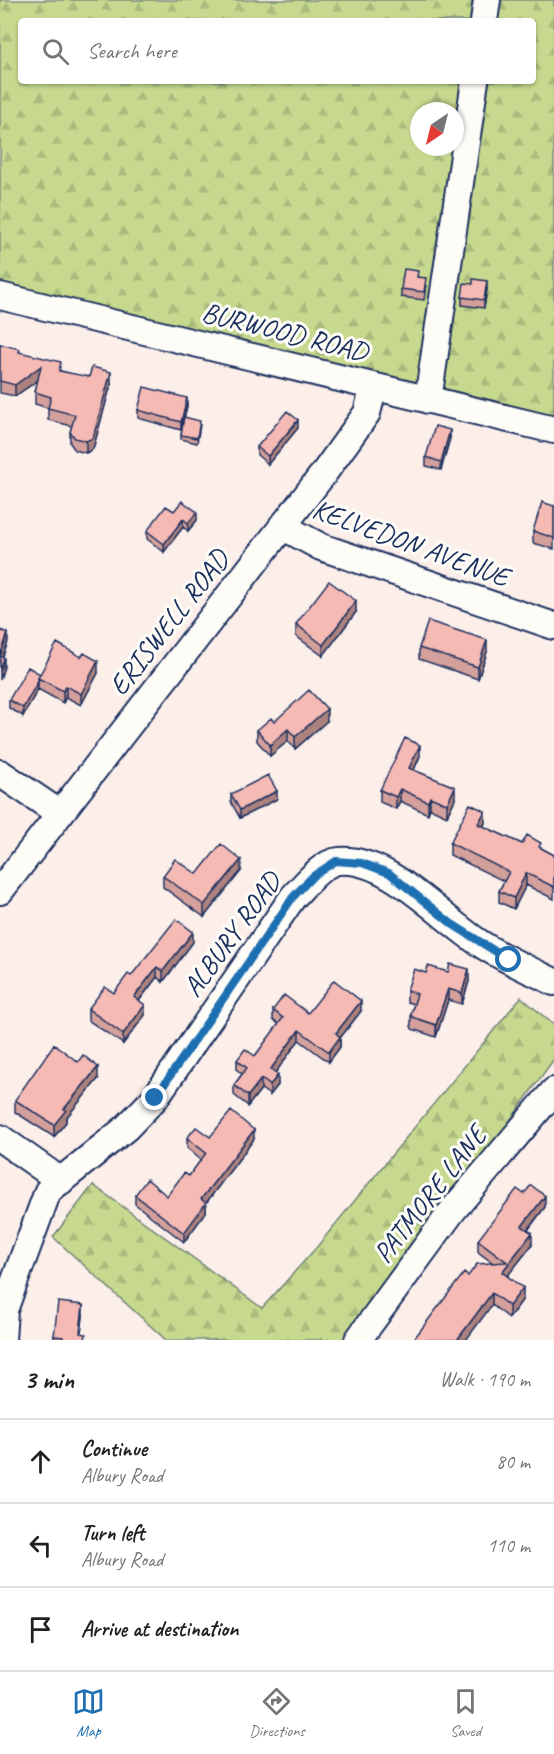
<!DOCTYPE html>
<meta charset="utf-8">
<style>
:root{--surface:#fff;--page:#f2f2f2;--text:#202124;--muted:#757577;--line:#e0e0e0;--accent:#1f6fb2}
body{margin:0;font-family:Caveat,sans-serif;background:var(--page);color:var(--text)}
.compass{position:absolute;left:410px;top:102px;width:54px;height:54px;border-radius:50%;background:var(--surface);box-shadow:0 2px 4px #0004;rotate:215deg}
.stop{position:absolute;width:18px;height:18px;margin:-14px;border:4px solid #1f6fb2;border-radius:50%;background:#fff}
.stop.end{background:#1f6fb2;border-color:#fff;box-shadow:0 2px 6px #0008}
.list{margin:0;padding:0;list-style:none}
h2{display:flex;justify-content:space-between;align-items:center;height:78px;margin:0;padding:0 24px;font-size:26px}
h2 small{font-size:20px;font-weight:400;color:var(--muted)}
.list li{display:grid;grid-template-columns:39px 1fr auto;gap:18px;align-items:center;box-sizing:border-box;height:84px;padding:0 24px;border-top:2px solid var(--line)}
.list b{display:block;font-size:22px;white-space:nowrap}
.list p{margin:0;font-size:20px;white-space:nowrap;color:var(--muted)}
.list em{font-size:20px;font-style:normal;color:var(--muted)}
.icon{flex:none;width:33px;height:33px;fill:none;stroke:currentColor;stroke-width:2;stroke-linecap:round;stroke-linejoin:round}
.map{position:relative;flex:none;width:554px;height:1340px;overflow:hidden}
.search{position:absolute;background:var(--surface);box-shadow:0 2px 4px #0004;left:18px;right:18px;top:18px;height:66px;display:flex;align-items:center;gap:15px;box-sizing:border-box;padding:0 21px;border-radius:6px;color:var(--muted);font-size:22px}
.sheet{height:330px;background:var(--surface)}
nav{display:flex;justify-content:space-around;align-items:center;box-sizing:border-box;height:84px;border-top:2px solid var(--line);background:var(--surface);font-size:16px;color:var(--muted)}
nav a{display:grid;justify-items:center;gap:3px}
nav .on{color:var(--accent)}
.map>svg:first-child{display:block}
.forest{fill:url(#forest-firs);stroke:#718476;stroke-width:1.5;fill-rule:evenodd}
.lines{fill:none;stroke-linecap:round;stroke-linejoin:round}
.minor-casing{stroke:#1b2f5e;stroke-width:30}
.minor{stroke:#fdfcf7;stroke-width:26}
.wall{fill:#d4a09c;stroke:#1b2f5e;stroke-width:1.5}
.shaded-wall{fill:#ac827f;stroke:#1b2f5e;stroke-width:1.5}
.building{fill:#f6bab5;stroke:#1b2f5e;stroke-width:1.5}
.route{stroke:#1f6fb2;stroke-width:8}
.labels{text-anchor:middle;stroke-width:6;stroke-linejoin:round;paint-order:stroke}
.street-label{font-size:28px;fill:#1b2f5e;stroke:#fdfcf7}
</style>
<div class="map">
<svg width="554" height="1340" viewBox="0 0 554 1340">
<defs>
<pattern id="forest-firs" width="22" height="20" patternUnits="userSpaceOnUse" patternTransform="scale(1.5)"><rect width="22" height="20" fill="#c7d98e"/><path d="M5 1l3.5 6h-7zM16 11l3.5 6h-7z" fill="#aabb7d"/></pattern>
</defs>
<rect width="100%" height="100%" fill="#fcefea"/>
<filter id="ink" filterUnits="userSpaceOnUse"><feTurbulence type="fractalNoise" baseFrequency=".0167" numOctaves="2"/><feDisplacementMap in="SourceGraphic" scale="12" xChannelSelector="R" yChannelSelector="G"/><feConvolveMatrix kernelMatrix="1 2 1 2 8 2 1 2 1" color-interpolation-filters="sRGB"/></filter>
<g filter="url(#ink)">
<!-- forest -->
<path class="forest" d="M0,0h554v421l-285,-73 -269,-63zM21,21h512v60h-512zM419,111h36v36h-36z
M521,997l33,28v34l-202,281h-186l-113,-103 40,-52 169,123 54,-60z"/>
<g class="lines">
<!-- minor casing -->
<g class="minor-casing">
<path id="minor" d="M484,21l3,-21
M0,296l554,134
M428,400l47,-319
M282,526l39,21 233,79
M0,773l59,40
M0,891l324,-418 43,-60 7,-27
M0,1138l61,43
M2,1340l2,-30 44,-119 78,-63 29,-30 138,-201c11,-11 29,-35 46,-36 50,-4 101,57 142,83 23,15 49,26 73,38
M358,1340l95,-130 101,-119"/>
</g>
<!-- minor -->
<use href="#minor" class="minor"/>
</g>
<!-- wall -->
<path class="wall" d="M418,277l8,9 -2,14 -23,-3v-8z
M487,289l-3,19 -22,-3v-8z
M0,344l61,27 50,13 -18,65 -7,4 -11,-3 -5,-7v-11l2,-6 -24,-6v-12l-13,-4v-12l3,-12 -23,16 -15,-3z
M187,406l-6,24 -43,-12v-8z
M200,425l-3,18 -16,-4v-4z
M298,428l-30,36 -11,-9v-8z
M450,438l-9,32 -15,-4v-9z
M554,506v43l-21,-6v-12z
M174,511l23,9 -9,11 -5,-4 -19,25 -17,-13v-8z
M356,612l-33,44 -27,-20v-12z
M419,648l68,4 -9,27 -59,-20z
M98,673l-17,32 -15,-8 -3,6 -25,-14 -15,27 -14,-8v-8l31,-26z
M327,721l-32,28 -7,-8 -18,15 -13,-15v-11l17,-8z
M420,756l-6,14 41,29 -8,17 -17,-8 -2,6 -28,-13 -4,8 -16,-7v-12z
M231,794l46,5 -37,19 -9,-16z
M485,823l-2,3 39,18 19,4 13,7v44l-28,-14 -12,24 -15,-7v-11l5,-10 -54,-26v-12z
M241,871l-37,46 -41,-30v-11z
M193,942l-30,40 -6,-5 -18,24 6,14 -22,29 -35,-24v-11l26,-16 17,-17z
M426,973l43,8 -7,23 -14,-4 -12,37 -24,-8 -1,-3v-12l3,-10 -7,-2v-12z
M273,1010l35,3 53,-2 -21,27v9l-11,15 -30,-22 -24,32 3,13 -8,10 -9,-6 -13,17 -14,-11v-10l8,-11 -5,-4v-10l18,-4 24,-32 -6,-4z
M98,1079l-32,39v4l-12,15 -39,-25v-12z
M210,1137l44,2 -48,64v9l-22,30 -49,-38v-9l32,1 22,-20 12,-16 -14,-12v-10z
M524,1194l21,13 -17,23 4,15 -25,31 16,23 -14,19 -17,-13 -24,-29 25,-13 -15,-11v-12z
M83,1316l-2,18 5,6h-32v-4z"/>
<!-- shaded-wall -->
<path class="shaded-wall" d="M487,281v8l-3,19v-8z
M41,366v12l-26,18v-11z
M111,372v12l-18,65 -7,4v-12z
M187,398v8l-6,24v-8z
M298,420v8l-30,36v-8z
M450,430v8l-9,32v-8z
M197,512v8l-9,11v-8z
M183,519v8l-19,25v-8z
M356,601v11l-33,44v-11z
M8,633v9l-8,23v-9z
M487,640v12l-9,27v-12z
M4,658v9l-4,13v-9z
M98,661v12l-17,32v-11z
M38,681v8l-15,27v-8z
M66,686v11l-3,6v-12z
M327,709v12l-32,28v-12z
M288,729v12l-18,15v-11z
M420,745v11l-11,24v-12z
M455,787v12l-8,17v-12z
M400,789v12l-4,8v-12z
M277,791v8l-37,19v-8z
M430,797v11l-2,6v-12z
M485,811v12l-7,12v-11z
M241,860v11l-37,46v-12z
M526,873v12l-12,24v-11z
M193,932v10l-30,40v-11z
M157,967v10l-23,30v-10z
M469,969v12l-7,23v-11z
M448,989v11l-12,37v-12z
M361,1001v10l-21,27v9l-11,15v-10l7,-19z
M145,1005v10l-22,29v-10z
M299,1030v10l-28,39v-10z
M98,1067v12l-32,39v4l-12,15v-12l10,-16z
M278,1075v10l-8,10v-10z
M261,1079v10l-13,17v-10z
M254,1130v9l-48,64v9l-22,30v-9l17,-34z
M545,1196v11l-23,30v-11z
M532,1233v12l-30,38v-11z
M523,1288v11l-14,19v-12z
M492,1293v12l-26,35h-9z
M83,1305v11l-3,24v-7z"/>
<!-- building -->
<path class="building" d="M404,269l14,2 -1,6 9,1 -2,14 -23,-3z
M473,279l14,2 -3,19 -22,-3 2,-14 9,1z
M0,344l20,5 -1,3 42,10 -2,9 30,6 3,-10 19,5 -18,66 -7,3 -11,-3 -5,-6 5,-17 -27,-7 3,-11 -16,-5 6,-26 -26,19 -15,-4z
M144,387l43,11 -6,24 -43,-12z
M287,411l11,9 -30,36 -11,-9z
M184,417l16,4 -3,17 -16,-3z
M435,426l15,4 -9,32 -15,-5z
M182,501l15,11 -9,11 -5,-4 -19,25 -17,-13 19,-25 8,5z
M542,502l12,4v32l-21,-7z
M329,581l27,20 -33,44 -27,-21z
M428,621l59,19 -9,27 -59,-19z
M0,630l8,3 -8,23 4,2 -4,13z
M57,643l24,14 3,-4 14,8 -17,33 -15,-8 -3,5 -25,-13z
M28,667l12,7 -2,4v3l-15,27 -14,-8z
M309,690l18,19 -32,28 -7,-8 -18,16 -13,-15 14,-12 3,4z
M405,738l15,7 -11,23 46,19 -8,17 -17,-7 -2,5 -28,-13 -4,8 -16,-7z
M268,775l9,16 -37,19 -9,-16z
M470,804l15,7 -7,13 44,20 5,-9 14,8 -2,4 15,8v32l-28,-14 -12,25 -15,-7 10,-19 -59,-29z
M221,844l20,16 -37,45 -41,-29 12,-17 22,15z
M176,919l17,13 -30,39 -6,-4 -23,30 11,8 -22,29 -35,-25 17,-22 9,6 14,-19 3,2z
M450,964l19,5 -7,24 -14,-4 -12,36 -24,-8 -1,-3 6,-20 -10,-4 7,-21 12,4 2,-7 20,6z
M334,980l27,21 -25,32 4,4 -11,15 -30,-22 -28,39 7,6 -8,10 -9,-6 -13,17 -14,-11 13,-17 -10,-8 8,-11 10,7 28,-38 -10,-8 11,-15 24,18z
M54,1044l24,18 5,-7 15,12 -34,42 2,1 -12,15 -39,-25z
M231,1111l23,19 -53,69 5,4 -22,30 -49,-38 12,-16 20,17 17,-23 5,3 17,-23 -19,-15 9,-11 14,10z
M531,1185l14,11 -23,30 10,7 -30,39 21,16 -14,18 -17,-13 -35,47h-44l51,-67 4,3 9,-12 30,-2 -29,-22 39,-51 7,5z
M58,1302l25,3 -3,28 6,1 -1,6h-22v-3l-9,-1z"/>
</g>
<g class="lines" filter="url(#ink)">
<!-- route -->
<path class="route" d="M155,1098l138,-201 20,-21 23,-15 26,2 27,10 63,51 57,36"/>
</g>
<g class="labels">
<!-- street labels -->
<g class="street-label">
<text transform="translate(285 331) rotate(14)" y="10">BURWOOD ROAD</text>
<text transform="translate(411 542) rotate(20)" y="10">KELVEDON AVENUE</text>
<text transform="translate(168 622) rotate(-52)" y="10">ERISWELL ROAD</text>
<text transform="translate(231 934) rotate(-54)" y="10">ALBURY ROAD</text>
<text transform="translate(429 1194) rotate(-52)" y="10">PATMORE LANE</text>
</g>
</g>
</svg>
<svg class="compass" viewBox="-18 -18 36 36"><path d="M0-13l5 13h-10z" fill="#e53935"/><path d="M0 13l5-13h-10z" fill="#757577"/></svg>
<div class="stop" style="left:509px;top:960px"></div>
<div class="stop end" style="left:155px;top:1098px"></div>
<div class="search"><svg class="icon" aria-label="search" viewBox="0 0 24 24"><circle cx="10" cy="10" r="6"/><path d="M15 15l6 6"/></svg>Search here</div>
</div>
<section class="sheet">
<h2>3 min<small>Walk · 190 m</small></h2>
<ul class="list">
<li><svg class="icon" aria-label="ahead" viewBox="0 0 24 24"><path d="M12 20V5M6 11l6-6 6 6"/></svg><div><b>Continue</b><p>Albury Road</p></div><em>80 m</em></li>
<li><svg class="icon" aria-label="left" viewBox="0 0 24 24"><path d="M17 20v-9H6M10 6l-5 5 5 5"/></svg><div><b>Turn left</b><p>Albury Road</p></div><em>110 m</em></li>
<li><svg class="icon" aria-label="arrive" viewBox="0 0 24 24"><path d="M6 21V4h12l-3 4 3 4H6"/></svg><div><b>Arrive at destination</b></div></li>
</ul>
</section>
<nav>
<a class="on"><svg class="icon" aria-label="map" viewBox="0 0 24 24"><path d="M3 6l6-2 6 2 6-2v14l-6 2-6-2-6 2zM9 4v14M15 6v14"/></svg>Map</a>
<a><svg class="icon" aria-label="directions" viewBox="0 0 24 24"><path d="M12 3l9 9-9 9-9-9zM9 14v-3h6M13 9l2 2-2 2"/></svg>Directions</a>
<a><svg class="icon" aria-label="saved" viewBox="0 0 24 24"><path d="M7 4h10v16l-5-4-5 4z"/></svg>Saved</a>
</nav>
